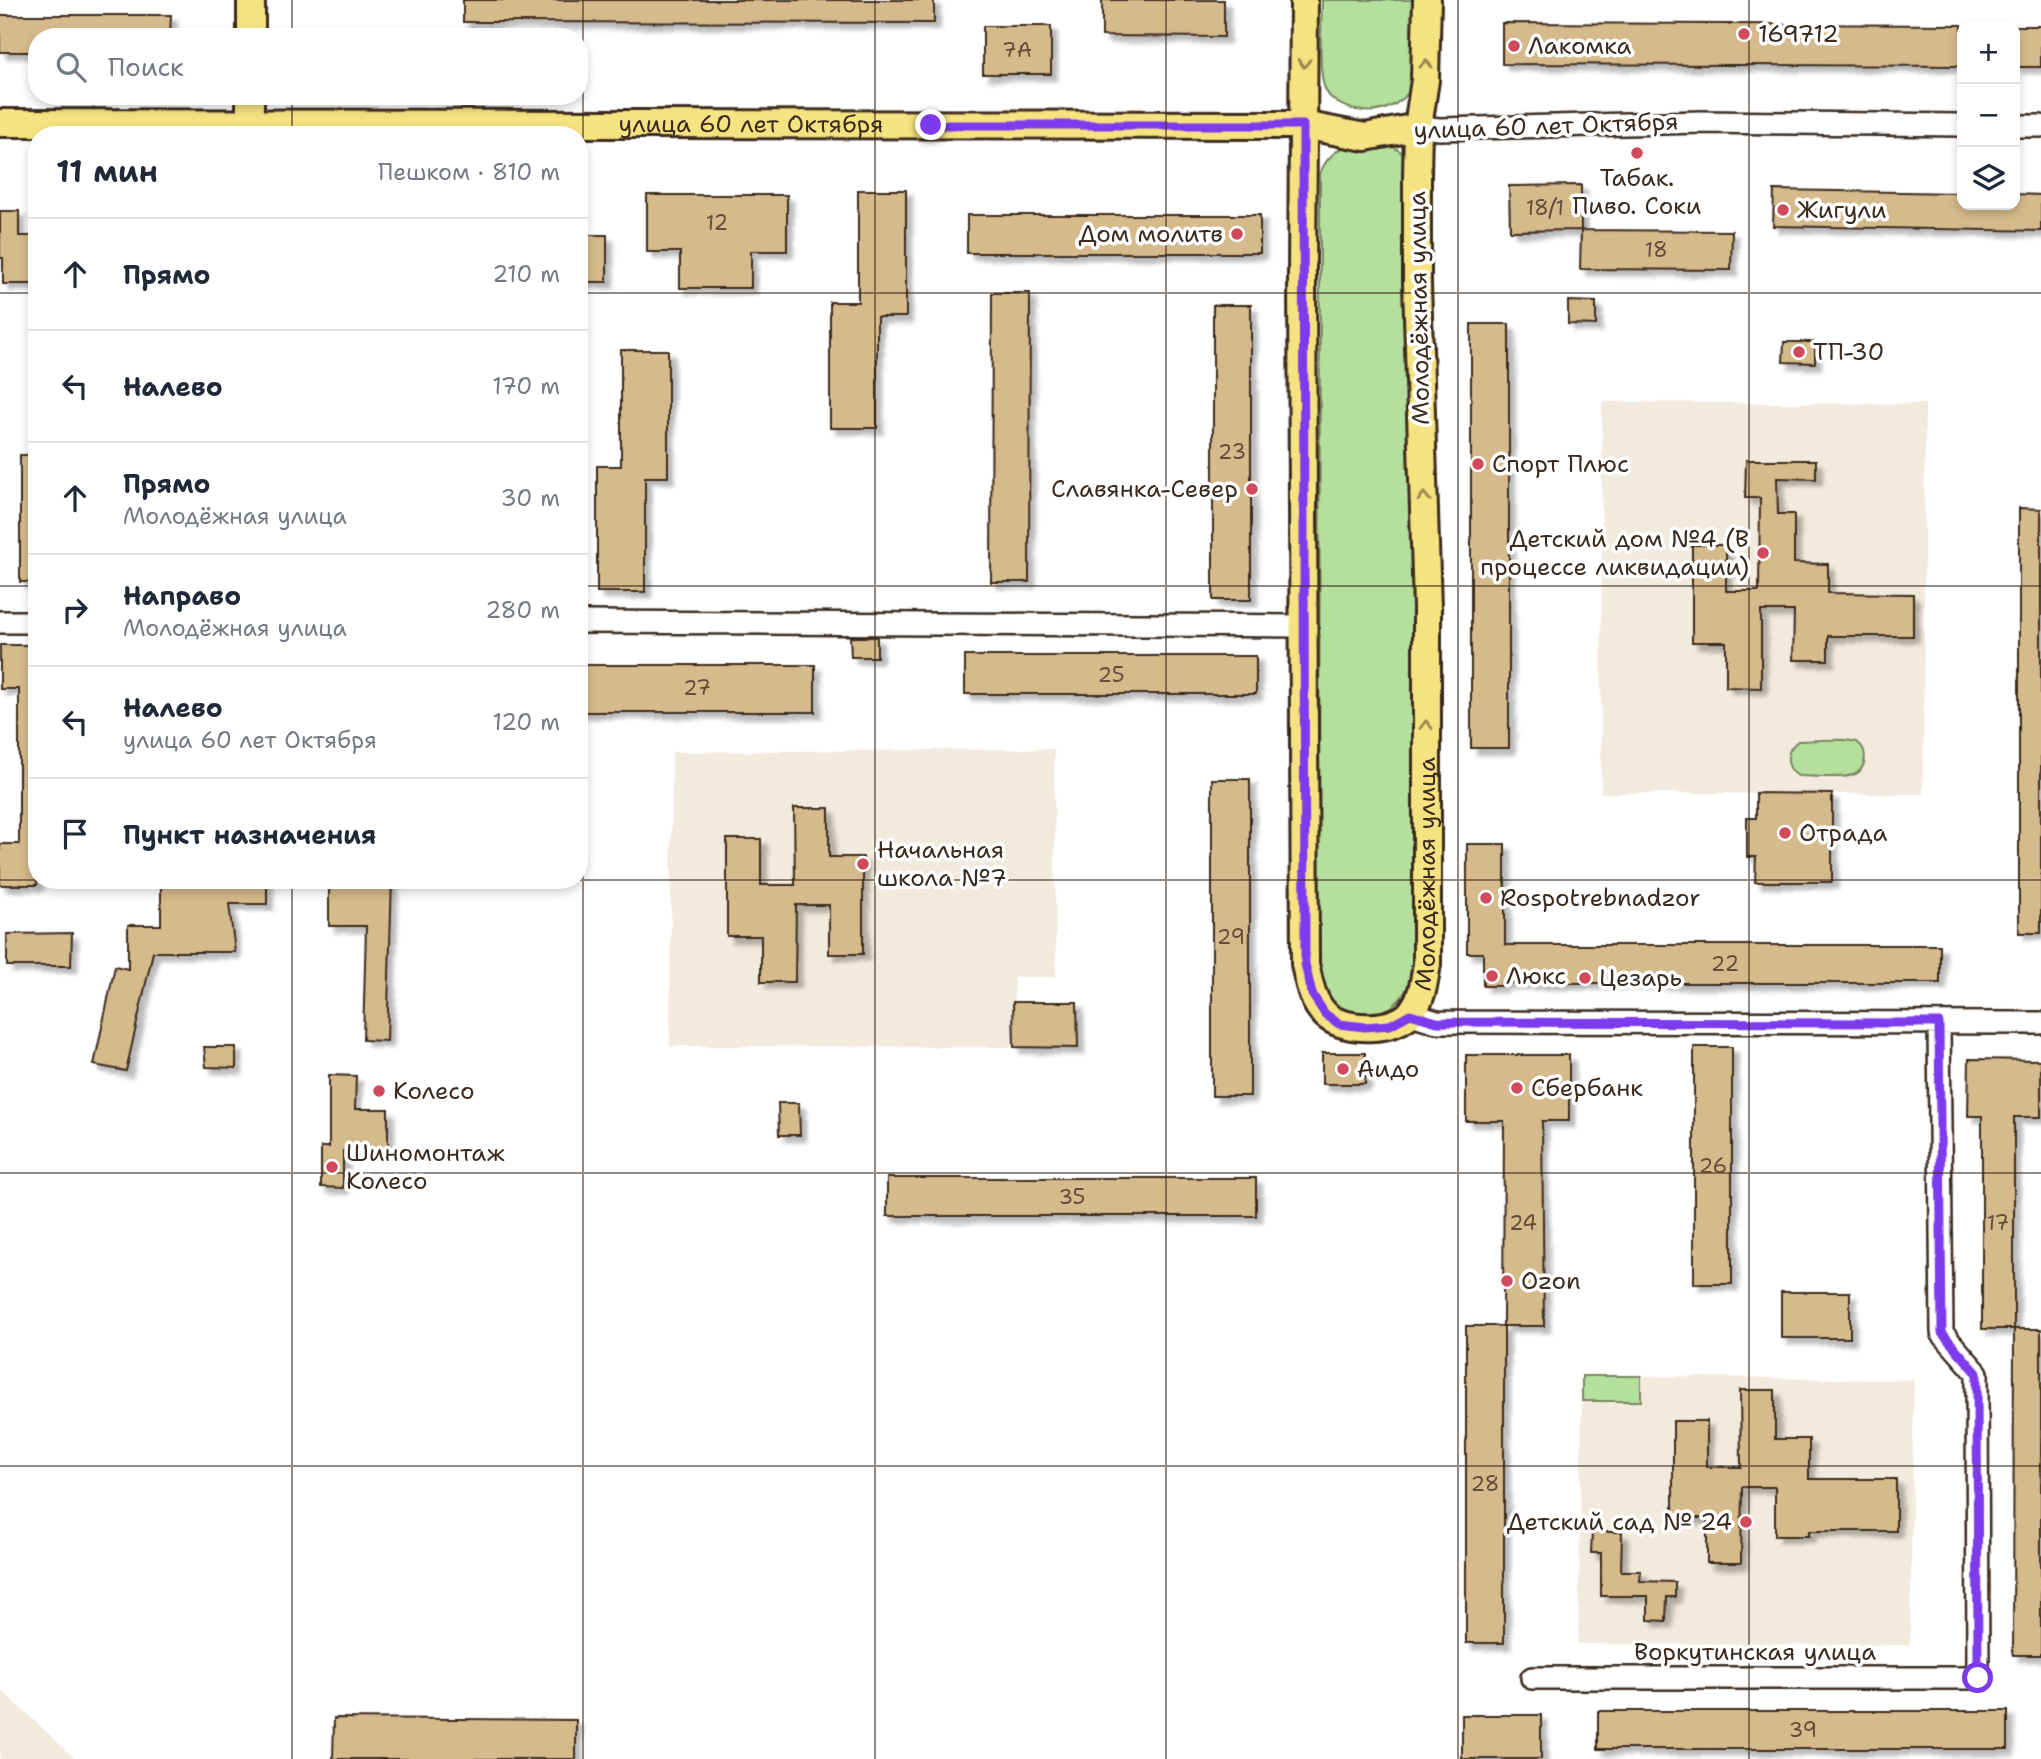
<!DOCTYPE html>
<html lang="ru">
<meta charset="utf-8">
<style>
:root{--surface:#fff;--page:#f2f2f3;--text:#1f2937;--muted:#747a83;--line:#e0e1e3}
body{margin:0;font-family:"Shantell Sans",sans-serif;background:var(--page);color:var(--text)}
.controls{position:absolute;right:21px;top:21px;display:grid;overflow:hidden;border-radius:14px;box-shadow:0 4px 10px #0003}
.controls button{width:63px;height:63px;display:grid;place-items:center;padding:0;border:0;border-bottom:2px solid var(--line);background:var(--surface);color:var(--text);font:35px sans-serif}
.stop{position:absolute;width:21px;height:21px;margin:-16px;border:5px solid #7c3aed;border-radius:50%;background:#fff}
.stop.end{background:#7c3aed;border-color:#fff;box-shadow:0 2px 7px #0008}
.list{margin:0;padding:0;list-style:none}
h2{display:flex;justify-content:space-between;align-items:center;height:91px;margin:0;padding:0 28px;font-size:30px}
h2 small{font-size:23px;font-weight:400;color:var(--muted)}
.list li{display:grid;grid-template-columns:46px 1fr auto;gap:21px;align-items:center;box-sizing:border-box;height:112px;padding:0 28px;border-top:2px solid var(--line)}
.list b{display:block;font-size:26px;white-space:nowrap}
.list p{margin:0;font-size:23px;white-space:nowrap;color:var(--muted)}
.list em{font-size:23px;font-style:normal;color:var(--muted)}
.icon{flex:none;width:38px;height:38px;fill:none;stroke:currentColor;stroke-width:2;stroke-linecap:round;stroke-linejoin:round}
.map{position:relative;flex:none;width:2041px;height:1759px;overflow:hidden}
.search{position:absolute;background:var(--surface);box-shadow:0 4px 10px #0003;left:28px;top:28px;width:560px;height:77px;display:flex;align-items:center;gap:18px;box-sizing:border-box;padding:0 24px;border-radius:28px;color:var(--muted);font-size:26px}
.panel{position:absolute;background:var(--surface);box-shadow:0 4px 10px #0003;left:28px;top:126px;width:560px;height:763px;border-radius:28px}
.map>svg:first-child{display:block}
.built{fill:#f2eadc}
.green{fill:#b4df9d;stroke:#78845e;stroke-width:2}
.building{fill:#d5ba8b;stroke:#3b2a1e;stroke-width:2;filter:url(#shadow)}
.lines{fill:none;stroke-linecap:round;stroke-linejoin:round}
.minor-casing{stroke:#3b2a1e;stroke-width:26}
.major-casing{stroke:#3b2a1e;stroke-width:32}
.minor{stroke:#fff;stroke-width:21}
.major{stroke:#f5e382;stroke-width:26}
.oneway{stroke:#988650}
.route{stroke:#7c3aed;stroke-width:9}
.grid{fill:none;stroke:#3b2a1e;stroke-width:2;stroke-opacity:0.55}
.poi-dot{fill:#d1495b;stroke:#fff;stroke-width:2.5}
.labels{text-anchor:middle;stroke-width:7;stroke-linejoin:round;paint-order:stroke}
.number-label{font-size:21px;fill:#624e39}
.poi-label{font-size:24px;fill:#3b2a1e;stroke:#fff;text-anchor:start}
.street-label{font-size:24px;fill:#3b2a1e;stroke:#fff}
</style>
<div class="map">
<svg width="2041" height="1759" viewBox="0 0 2041 1759">
<defs>
<filter id="shadow"><feDropShadow dx="6" dy="6" stdDeviation="2" flood-color="#0004"/></filter>
</defs>
<rect width="100%" height="100%" fill="#fff"/>
<filter id="ink" filterUnits="userSpaceOnUse"><feTurbulence type="fractalNoise" baseFrequency=".0143" numOctaves="2"/><feDisplacementMap in="SourceGraphic" scale="14" xChannelSelector="R" yChannelSelector="G"/><feConvolveMatrix kernelMatrix="1 2 1 2 8 2 1 2 1" color-interpolation-filters="sRGB"/></filter>
<g filter="url(#ink)">
<!-- built -->
<path class="built" d="M1602,402l323,2 -2,390 -322,-1z
M1054,749l2,228h-42v70l-344,-1 2,-294z
M1641,1376l273,4 -4,265 -332,-1 4,-243 59,-1z
M0,1689l76,70h-76z"/>
<!-- green -->
<path class="green" d="M1322,0h93c0,18 0,36 0,54 0,9 2,19 -1,27 -6,21 -31,33 -51,30 -13,-1 -31,-8 -37,-20 -9,-16 -4,-70 -4,-91z
M1352,143c26,0 52,-3 59,28l2,805c-11,31 -39,50 -70,33 -7,-4 -16,-11 -20,-19 -3,-4 -3,-11 -4,-16l1,-800c6,-17 16,-24 32,-31z
M1798,741c12,0 51,-4 60,2 11,8 8,28 -5,32 -11,4 -42,1 -55,1 -14,-9 -13,-26 0,-35z
M1582,1376h59v25h-59z"/>
<!-- building -->
<path class="building" d="M463,0h471v23l-471,-1z
M1102,0h122v37l-122,-1z
M0,15h171l-1,22h-133v15h-37z
M1502,23l460,2v41l-460,-2z
M983,26h68v48h-68z
M2015,26h26v41h-26z
M1581,185v45l-71,1 -1,-45z
M858,190h48v127h-29v111h-47v-126h28z
M1774,190l188,3v12h53v-11l26,1v36l-268,-5z
M647,195h140v56h-36v37h-71v-36h-33z
M0,211h19v25h18v48h-34v-26h-3z
M967,215h293v38h-293z
M1581,230l151,1 -1,39 -151,-1z
M579,235h28v47h-28z
M992,293h38l-1,289h-38z
M1568,301l28,1v23l-28,-1z
M1213,305h38v295h-38z
M1471,324h38v424h-38z
M1784,342h31v21l-32,-1z
M621,350h47v127h-23v115h-48v-126h24z
M20,455h17v127h-17z
M1746,460h70v19l-39,-1 1,36h16v49l34,1v29l85,1v42h-85v24h-35l1,-49h-33v77l-35,-1v-45h-34v-97h34v46h33l1,-93h-15z
M2019,508l22,1v424h-22z
M850,637h27v20h-26z
M0,645h37v240h-37v-41h19v-155h-19z
M965,656h291v38h-291z
M579,665h236v47h-236z
M1212,779h38v317h-38z
M1756,793l76,1v88h-77l1,-25h-9v-39h9z
M794,808h35v49h34v97h-34v-49h-33l-1,77h-34v-46h-34v-97h34v46h34z
M1467,844h38v101h435v38h-439v3h-18v-33h-16z
M161,880h106v24h-38l6,48h-82l-27,119 -32,-6 21,-99 13,3v-44h33z
M329,880h63l-5,161 -24,-1 3,-114h-37z
M72,933l-1,33h-64v-32z
M1013,1002h64l1,46 -64,-1z
M204,1047h32v21l-30,-1z
M1694,1047h38v237h-38z
M1322,1053h43v31h-43z
M1466,1055h103v66h-27l2,205h-40v317h-38v-317h37l1,-205h-38z
M1969,1059l72,1v57h-27v212h-32v-213h-14z
M329,1075l27,1 -1,33h33v42h-45v37l-22,-1v-40h8z
M778,1103h21l1,32h-21z
M887,1178h369v38h-369z
M1781,1292h69v46h-69z
M2014,1329h27v326h-28z
M1740,1390h35v49h34v40h87v52h-87v5h-34v-49h-33l-1,76h-34v-45h-34v-97h34v46h34z
M1592,1532h30l-1,39h20l-1,10 35,1v15h-8l-1,24 -18,-1v-24h-47v-43h-10z
M1598,1711h410v38h-410z
M1462,1715h79v44h-79z
M334,1718l242,2v39h-243z"/>
<g class="lines">
<!-- minor casing -->
<g class="minor-casing">
<path id="minor" d="M2015,126h26
M1418,127l22,2 261,-7 261,3
M0,622h37
M579,622l725,4
M1411,1014l26,8 604,1
M1532,1678h446l-1,-305 -35,-40 -3,-310"/>
</g>
<!-- major casing -->
<g class="major-casing">
<g id="major">
<path id="s1" d="M1304,0l-2,272 3,692c4,18 7,38 21,51 18,17 71,17 86,-4 11,-14 12,-30 15,-47v-356l-10,-325v-107l1,-49 7,-47 2,-80"/>
<path d="M251,37v-37"/>
<path id="s2" d="M0,123l1303,2 62,12 53,-10"/>
<path d="M250,123v-27"/>
</g>
</g>
<!-- minor -->
<use href="#minor" class="minor"/>
<!-- major -->
<use href="#major" class="major"/>
</g>
<!-- one-way arrows -->
<defs><path id="oneway-chevron" d="M-2-3.5L2.5 0L-2 3.5" fill="none" stroke-width="1.6" stroke-linecap="round" stroke-linejoin="round" transform="scale(1.75)"/></defs>
<g class="oneway">
<use href="#oneway-chevron" transform="translate(1304 63) rotate(91)"/>
<use href="#oneway-chevron" transform="translate(1426 64) rotate(-89)"/>
<use href="#oneway-chevron" transform="translate(1424 497) rotate(-92)"/>
<use href="#oneway-chevron" transform="translate(1426 725) rotate(-90)"/>
</g>
</g>
<g class="lines" filter="url(#ink)">
<!-- route -->
<path class="route" d="M931,125h372l2,839 7,30 13,20 14,10 26,3 25,-2 20,-11 27,8 502,1 3,310 35,40 1,305"/>
</g>
<!-- grid -->
<path class="grid" d="M292,0v37M583,0v1759M875,0v1759M1166,0v1759M1458,0v1759M1749,0v1759M292,96v39M0,293h37M579,293h1462M0,586h37M579,586h1462M0,880h37M292,880v879M579,880h1462M0,1173h2041M0,1466h2041"/>
<!-- markers -->
<g class="poi-dot">
<circle cx="1744" cy="34" r="7"/>
<circle cx="1514" cy="46" r="7"/>
<circle cx="1637" cy="153" r="7"/>
<circle cx="1783" cy="210" r="7"/>
<circle cx="1237" cy="234" r="7"/>
<circle cx="1799" cy="352" r="7"/>
<circle cx="1478" cy="464" r="7"/>
<circle cx="1252" cy="489" r="7"/>
<circle cx="1763" cy="553" r="7"/>
<circle cx="1785" cy="833" r="7"/>
<circle cx="863" cy="864" r="7"/>
<circle cx="1486" cy="898" r="7"/>
<circle cx="1492" cy="976" r="7"/>
<circle cx="1585" cy="978" r="7"/>
<circle cx="1343" cy="1069" r="7"/>
<circle cx="1517" cy="1088" r="7"/>
<circle cx="379" cy="1091" r="7"/>
<circle cx="332" cy="1167" r="7"/>
<circle cx="1507" cy="1281" r="7"/>
<circle cx="1746" cy="1522" r="7"/>
</g>
<g class="labels">
<!-- number labels -->
<g class="number-label">
<text x="1017" y="57">7А</text>
<text x="1545" y="215">18/1</text>
<text x="717" y="230">12</text>
<text x="1656" y="257">18</text>
<text x="1232" y="459">23</text>
<text x="1111" y="682">25</text>
<text x="697" y="695">27</text>
<text x="1231" y="944">29</text>
<text x="1725" y="971">22</text>
<text x="1713" y="1173">26</text>
<text x="1072" y="1204">35</text>
<text x="1523" y="1230">24</text>
<text x="1998" y="1230">17</text>
<text x="1485" y="1491">28</text>
<text x="1803" y="1737">39</text>
</g>
<!-- poi labels -->
<g class="poi-label">
<text x="1758" y="42">169712</text>
<text x="1528" y="54">Лакомка</text>
<text x="1637" y="186" text-anchor="middle">Табак.<tspan x="1637" dy="28">Пиво. Соки</tspan></text>
<text x="1797" y="218">Жигули</text>
<text x="1223" y="242" text-anchor="end">Дом молитв</text>
<text x="1813" y="360">ТП-30</text>
<text x="1492" y="472">Спорт Плюс</text>
<text x="1238" y="497" text-anchor="end">Славянка-Север</text>
<text x="1749" y="547" text-anchor="end">Детский дом №4 (В<tspan x="1749" dy="28">процессе ликвидации)</tspan></text>
<text x="1799" y="841">Отрада</text>
<text x="877" y="858">Начальная<tspan x="877" dy="28">школа №7</tspan></text>
<text x="1500" y="906">Rospotrebnadzor</text>
<text x="1506" y="984">Люкс</text>
<text x="1599" y="986">Цезарь</text>
<text x="1357" y="1077">Аидо</text>
<text x="1531" y="1096">Сбербанк</text>
<text x="393" y="1099">Колесо</text>
<text x="346" y="1161">Шиномонтаж<tspan x="346" dy="28">Колесо</tspan></text>
<text x="1521" y="1289">Ozon</text>
<text x="1732" y="1530" text-anchor="end">Детский сад № 24</text>
</g>
<!-- street labels -->
<g class="street-label">
<text dy="8" stroke="none"><textPath href="#s2" startOffset="751">улица 60 лет Октября</textPath></text>
<text transform="translate(1546 126) rotate(-2)" y="8">улица 60 лет Октября</text>
<text transform="translate(1419 308) rotate(-91)" y="8">Молодёжная улица</text>
<text dy="8" stroke="none"><textPath href="#s1" startOffset="1253">Молодёжная улица</textPath></text>
<text x="1755" y="1660">Воркутинская улица</text>
</g>
</g>
</svg>
<div class="controls">
<button>+</button>
<button>−</button>
<button><svg class="icon" aria-label="layers" viewBox="0 0 24 24"><path d="M12 4l9 5-9 5-9-5zM3 14l9 5 9-5"/></svg></button>
</div>
<div class="stop" style="left:1978px;top:1678px"></div>
<div class="stop end" style="left:931px;top:125px"></div>
<div class="search"><svg class="icon" aria-label="search" viewBox="0 0 24 24"><circle cx="10" cy="10" r="6"/><path d="M15 15l6 6"/></svg>Поиск</div>
<section class="panel">
<h2>11 мин<small>Пешком · 810 m</small></h2>
<ul class="list">
<li><svg class="icon" aria-label="ahead" viewBox="0 0 24 24"><path d="M12 20V5M6 11l6-6 6 6"/></svg><div><b>Прямо</b></div><em>210 m</em></li>
<li><svg class="icon" aria-label="left" viewBox="0 0 24 24"><path d="M17 20v-9H6M10 6l-5 5 5 5"/></svg><div><b>Налево</b></div><em>170 m</em></li>
<li><svg class="icon" aria-label="ahead" viewBox="0 0 24 24"><path d="M12 20V5M6 11l6-6 6 6"/></svg><div><b>Прямо</b><p>Молодёжная улица</p></div><em>30 m</em></li>
<li><svg class="icon" aria-label="right" viewBox="0 0 24 24"><path d="M7 20v-9h11M14 6l5 5-5 5"/></svg><div><b>Направо</b><p>Молодёжная улица</p></div><em>280 m</em></li>
<li><svg class="icon" aria-label="left" viewBox="0 0 24 24"><path d="M17 20v-9H6M10 6l-5 5 5 5"/></svg><div><b>Налево</b><p>улица 60 лет Октября</p></div><em>120 m</em></li>
<li><svg class="icon" aria-label="arrive" viewBox="0 0 24 24"><path d="M6 21V4h12l-3 4 3 4H6"/></svg><div><b>Пункт назначения</b></div></li>
</ul>
</section>
</div>
